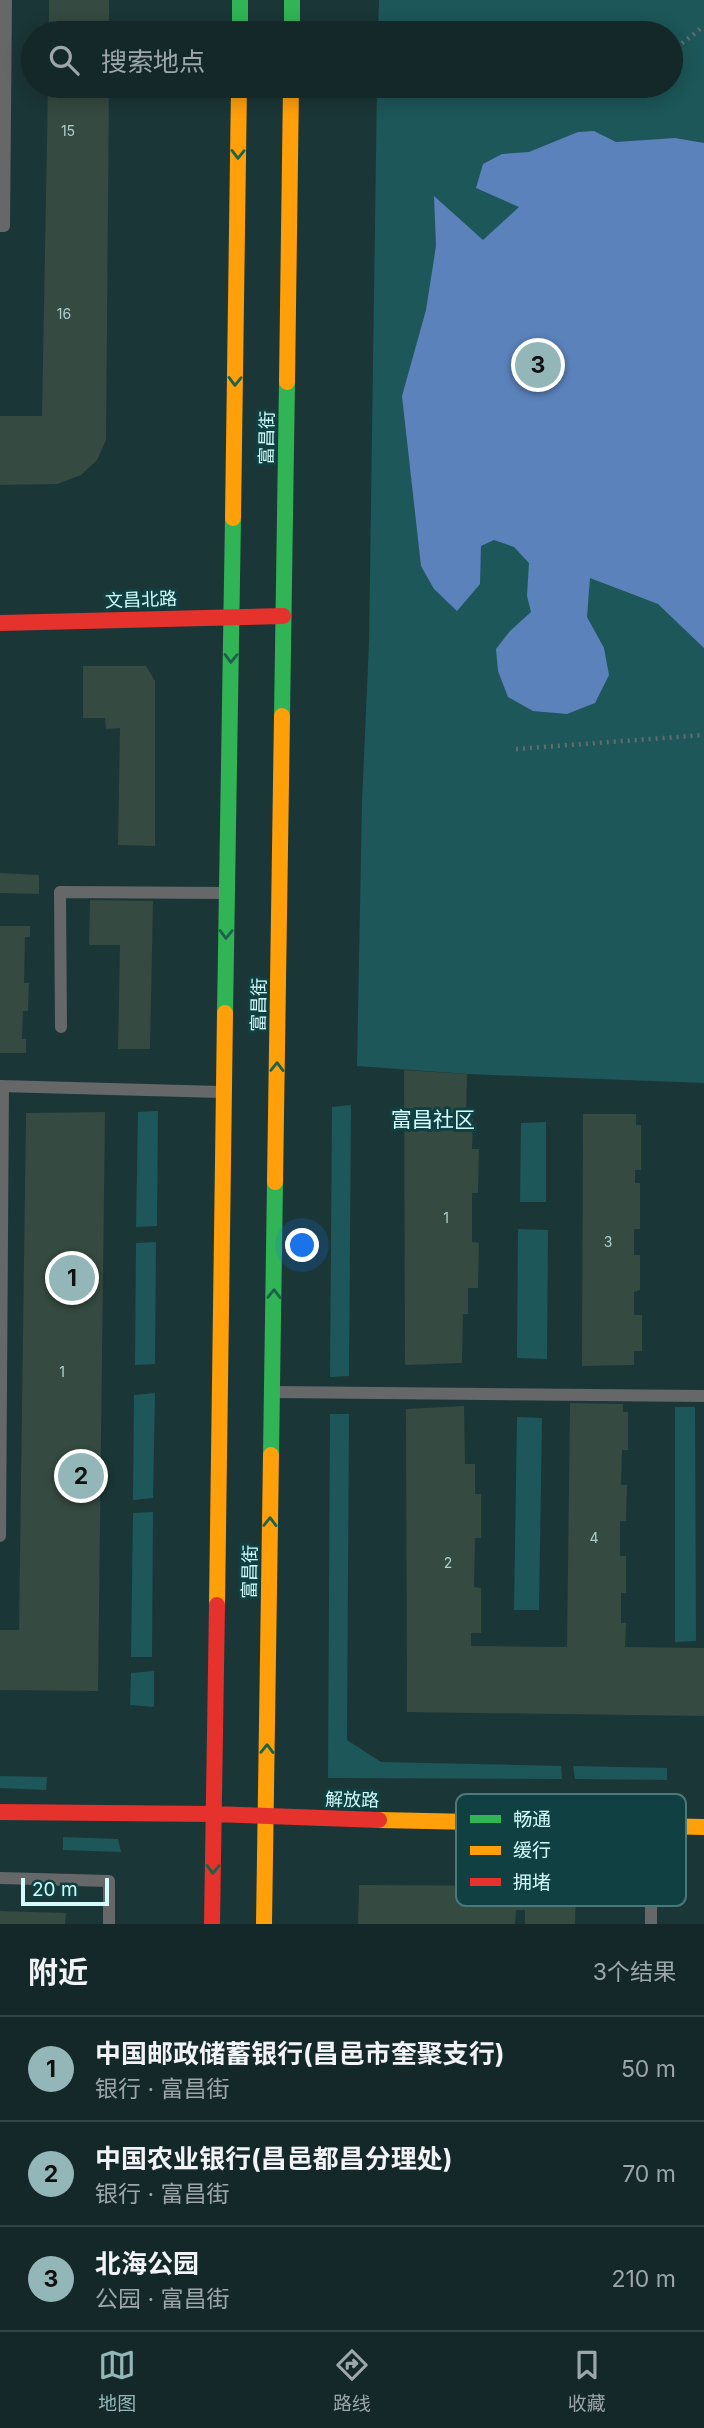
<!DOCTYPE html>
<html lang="zh">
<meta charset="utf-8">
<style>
:root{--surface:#142829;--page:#213435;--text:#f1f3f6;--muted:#9da6a8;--line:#334446;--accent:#93b7b8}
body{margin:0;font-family:Inter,"Noto Sans SC",sans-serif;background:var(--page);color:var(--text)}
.scale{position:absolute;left:21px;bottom:18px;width:88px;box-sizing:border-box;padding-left:7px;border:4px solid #d4fcfd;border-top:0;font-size:19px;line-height:24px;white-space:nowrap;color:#d4fcfd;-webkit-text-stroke:5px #104042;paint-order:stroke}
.you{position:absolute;left:303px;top:1246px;width:24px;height:24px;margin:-18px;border:5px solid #fff;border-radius:50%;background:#1a73e8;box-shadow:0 0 0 10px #1a73e833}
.badge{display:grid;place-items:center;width:46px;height:46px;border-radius:50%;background:var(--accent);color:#111;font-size:23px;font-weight:700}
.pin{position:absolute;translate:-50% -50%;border:4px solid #fff;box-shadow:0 2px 7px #0006}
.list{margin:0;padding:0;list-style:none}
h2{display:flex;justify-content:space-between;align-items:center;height:91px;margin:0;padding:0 28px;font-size:30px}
h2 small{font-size:23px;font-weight:400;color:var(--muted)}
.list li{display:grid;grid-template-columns:46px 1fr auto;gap:21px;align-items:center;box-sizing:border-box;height:105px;padding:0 28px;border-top:2px solid var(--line)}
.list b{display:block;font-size:26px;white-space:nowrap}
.list p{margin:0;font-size:23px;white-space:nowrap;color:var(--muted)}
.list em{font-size:23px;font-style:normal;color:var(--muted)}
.icon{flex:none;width:38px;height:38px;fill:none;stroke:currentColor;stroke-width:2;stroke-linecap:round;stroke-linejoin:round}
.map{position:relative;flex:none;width:704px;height:1924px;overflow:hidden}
.search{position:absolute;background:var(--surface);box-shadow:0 4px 18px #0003;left:21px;right:21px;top:21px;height:77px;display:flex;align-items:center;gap:18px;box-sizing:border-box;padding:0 24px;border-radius:38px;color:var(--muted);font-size:26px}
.sheet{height:406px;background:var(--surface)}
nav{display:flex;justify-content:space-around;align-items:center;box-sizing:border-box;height:98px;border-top:2px solid var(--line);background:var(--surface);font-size:19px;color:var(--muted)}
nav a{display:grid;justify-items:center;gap:4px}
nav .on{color:var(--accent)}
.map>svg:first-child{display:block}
.green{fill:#1d5759}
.water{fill:#5b82bb}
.building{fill:#354a40}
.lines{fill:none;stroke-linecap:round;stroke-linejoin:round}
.path{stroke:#626c6d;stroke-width:4.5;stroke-dasharray:2 5;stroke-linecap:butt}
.lane{stroke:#666768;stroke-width:12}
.fast{stroke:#30b455;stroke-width:16}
.slow{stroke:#ff9f0a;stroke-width:16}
.jam{stroke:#e5322d;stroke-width:16}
.oneway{stroke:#1a6348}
.labels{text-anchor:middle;stroke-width:6;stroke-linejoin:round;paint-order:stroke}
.number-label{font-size:14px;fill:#acd0ce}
.street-label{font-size:18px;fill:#d4fcfd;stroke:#104042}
.quarter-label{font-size:21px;fill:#d4fcfd;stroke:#104042}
.key{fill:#104042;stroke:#4b787a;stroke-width:2}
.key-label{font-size:19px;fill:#d4fcfd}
</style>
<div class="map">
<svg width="704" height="1924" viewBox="0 0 704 1924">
<rect width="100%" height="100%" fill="#1b3637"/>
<!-- green -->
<path class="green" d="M379,0h325v1083l-237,-9 -110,-8 5,-264 7,-159 8,-557h294v-53h-293z
M351,1105l-2,271 -19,1 2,-270z
M158,1111l-1,115 -21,1 2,-115z
M546,1122v80h-26l1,-79z
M518,1229l30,1 -1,129 -30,-1z
M156,1242l-1,122 -20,1 1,-122z
M155,1393l-2,105 -20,2 1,-105z
M675,1407h20l1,234 -21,1z
M330,1414h19l-2,326 34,22 180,4 1,13 -234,-1z
M517,1417l25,1 -3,192h-25z
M153,1512l-1,145h-21l2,-144z
M154,1671v36l-24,-2 1,-32z
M573,1766l94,2v12l-92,-1z
M0,1776l47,1 -1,13 -46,-2z
M63,1837l55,2 3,13 -58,-2z"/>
<!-- water -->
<path class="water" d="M594,131l22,11 59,-4 29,5v505l-46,-44 -68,-26 -3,39 17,31 5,27 -14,28 -28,11 -34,-3 -25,-14 -10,-26 -2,-22 14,-18 21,-19 -4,-16 2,-33 -15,-16 -20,-7 -13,6 -1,38 -23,27 -23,-22 -13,-23 -19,-170 24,-86 10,-64 -2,-50 49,44 36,-33 -43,-19 7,-24 19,-10 27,-2 49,-20z"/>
<!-- building -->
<path class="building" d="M49,0h60v33h-60z
M48,86h61l-3,354 -9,20 -16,15 -24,9 -57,1v-69h42z
M83,666h63l9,15v165l-37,-1 2,-117 -14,1 -1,-11h-22z
M0,873l39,2v19l-39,-1z
M90,900l63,1 -3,148h-32l2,-104h-31z
M0,926h30v11h-5l-1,46h5l-1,28h-5l-1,28h4v14h-26z
M404,1070l63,4 -1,45h7l-1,30h7l-1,44h-6v49l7,1 -1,45h-10v26h-5l-1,49 -57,2z
M105,1112l-7,579 -98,-1v-60h19l7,-517z
M583,1114h53v11h5v45h-6v13h5v46h-6v26h6v35l-6,2v23h8v36h-8v14l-52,1z
M570,1403l53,1v8h5v38h-6l-1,35h6l-1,36h-6v35h6v37h-5v30h5l-1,24 79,1v68l-297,-4 -1,-303 58,-3 1,58h10v30h6v44h-6l-1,49 7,1v45h-10v13l96,1z
M359,1885l217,1 -1,38h-50v-14h-9l-1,14h-157z
M0,1911l66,2 -1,11h-65z"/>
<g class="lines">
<!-- path -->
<path class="path" d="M671,52l33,-26
M516,749l188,-14"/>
<!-- lane -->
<path class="lane" d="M0,226h4l2,-226
M61,1027l-1,-135 166,1
M0,1086l221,6
M274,1392l430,4
M0,1536l3,-450
M0,1878l109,3v43
M651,1924v-97"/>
<!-- fast -->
<path class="fast" d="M240,0v33
M292,0v33
M282,716l5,-334
M225,1013l8,-495
M271,1455l4,-273"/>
<!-- slow -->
<path class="slow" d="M287,382l4,-296
M233,518l6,-432
M275,1182l7,-466
M217,1605l8,-592
M379,1820l325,7
M264,1924l7,-469"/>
<!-- jam -->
<path class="jam" d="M0,623l283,-7
M0,1812l214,2 165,6
M212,1924l5,-319"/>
</g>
<!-- one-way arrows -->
<defs><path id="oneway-chevron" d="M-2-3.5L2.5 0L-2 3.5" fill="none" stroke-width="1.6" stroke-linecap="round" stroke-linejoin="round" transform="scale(1.75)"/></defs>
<g class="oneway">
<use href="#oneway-chevron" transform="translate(238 154) rotate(91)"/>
<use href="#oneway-chevron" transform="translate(235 381) rotate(91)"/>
<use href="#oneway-chevron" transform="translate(231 658) rotate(91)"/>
<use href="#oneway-chevron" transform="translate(226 934) rotate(91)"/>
<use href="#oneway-chevron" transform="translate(277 1067) rotate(-89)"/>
<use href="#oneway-chevron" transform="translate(274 1294) rotate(-89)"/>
<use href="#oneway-chevron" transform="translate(270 1522) rotate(-89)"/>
<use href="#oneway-chevron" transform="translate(267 1749) rotate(-89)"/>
<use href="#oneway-chevron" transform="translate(213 1869) rotate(91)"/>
</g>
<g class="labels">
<!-- number labels -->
<g class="number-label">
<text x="68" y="136">15</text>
<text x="64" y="319">16</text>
<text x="446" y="1223">1</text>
<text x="608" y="1247">3</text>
<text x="62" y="1377">1</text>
<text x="594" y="1543">4</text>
<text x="448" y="1568">2</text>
</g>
<!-- street labels -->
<g class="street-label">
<text transform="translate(267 438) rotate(-89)" y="6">富昌街</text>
<text transform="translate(141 600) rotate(-2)" y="6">文昌北路</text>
<text transform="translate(259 1005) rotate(-89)" y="6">富昌街</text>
<text transform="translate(250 1572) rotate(-89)" y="6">富昌街</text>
<text transform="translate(352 1800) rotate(1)" y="6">解放路</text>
</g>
<!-- quarter labels -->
<g class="quarter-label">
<text x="433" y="1127">富昌社区</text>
</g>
</g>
<!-- legend -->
<rect x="456" y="1794" width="230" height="112" rx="10" class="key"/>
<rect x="470" y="1815" width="31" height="8" fill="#30b455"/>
<rect x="470" y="1846" width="31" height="9" fill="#ff9f0a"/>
<rect x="470" y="1878" width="31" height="8" fill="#e5322d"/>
<g class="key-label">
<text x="513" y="1826">畅通</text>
<text x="513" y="1857">缓行</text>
<text x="513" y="1889">拥堵</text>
</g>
</svg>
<div class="scale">20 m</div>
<div class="you"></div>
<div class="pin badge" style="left:72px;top:1278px">1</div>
<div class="pin badge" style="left:81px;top:1476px">2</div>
<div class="pin badge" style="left:538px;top:365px">3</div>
<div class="search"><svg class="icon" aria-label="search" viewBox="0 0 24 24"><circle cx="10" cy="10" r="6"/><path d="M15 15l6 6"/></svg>搜索地点</div>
</div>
<section class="sheet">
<h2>附近<small>3个结果</small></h2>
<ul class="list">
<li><span class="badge">1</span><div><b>中国邮政储蓄银行(昌邑市奎聚支行)</b><p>银行 · 富昌街</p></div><em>50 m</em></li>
<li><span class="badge">2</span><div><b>中国农业银行(昌邑都昌分理处)</b><p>银行 · 富昌街</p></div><em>70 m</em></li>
<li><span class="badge">3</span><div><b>北海公园</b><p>公园 · 富昌街</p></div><em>210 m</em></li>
</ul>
</section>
<nav>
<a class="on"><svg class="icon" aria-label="map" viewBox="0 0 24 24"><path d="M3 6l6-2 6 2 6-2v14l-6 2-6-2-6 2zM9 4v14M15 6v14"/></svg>地图</a>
<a><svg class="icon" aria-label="directions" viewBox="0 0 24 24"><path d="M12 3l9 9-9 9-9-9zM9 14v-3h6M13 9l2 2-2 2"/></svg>路线</a>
<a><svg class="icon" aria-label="saved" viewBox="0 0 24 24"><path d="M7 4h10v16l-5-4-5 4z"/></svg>收藏</a>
</nav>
